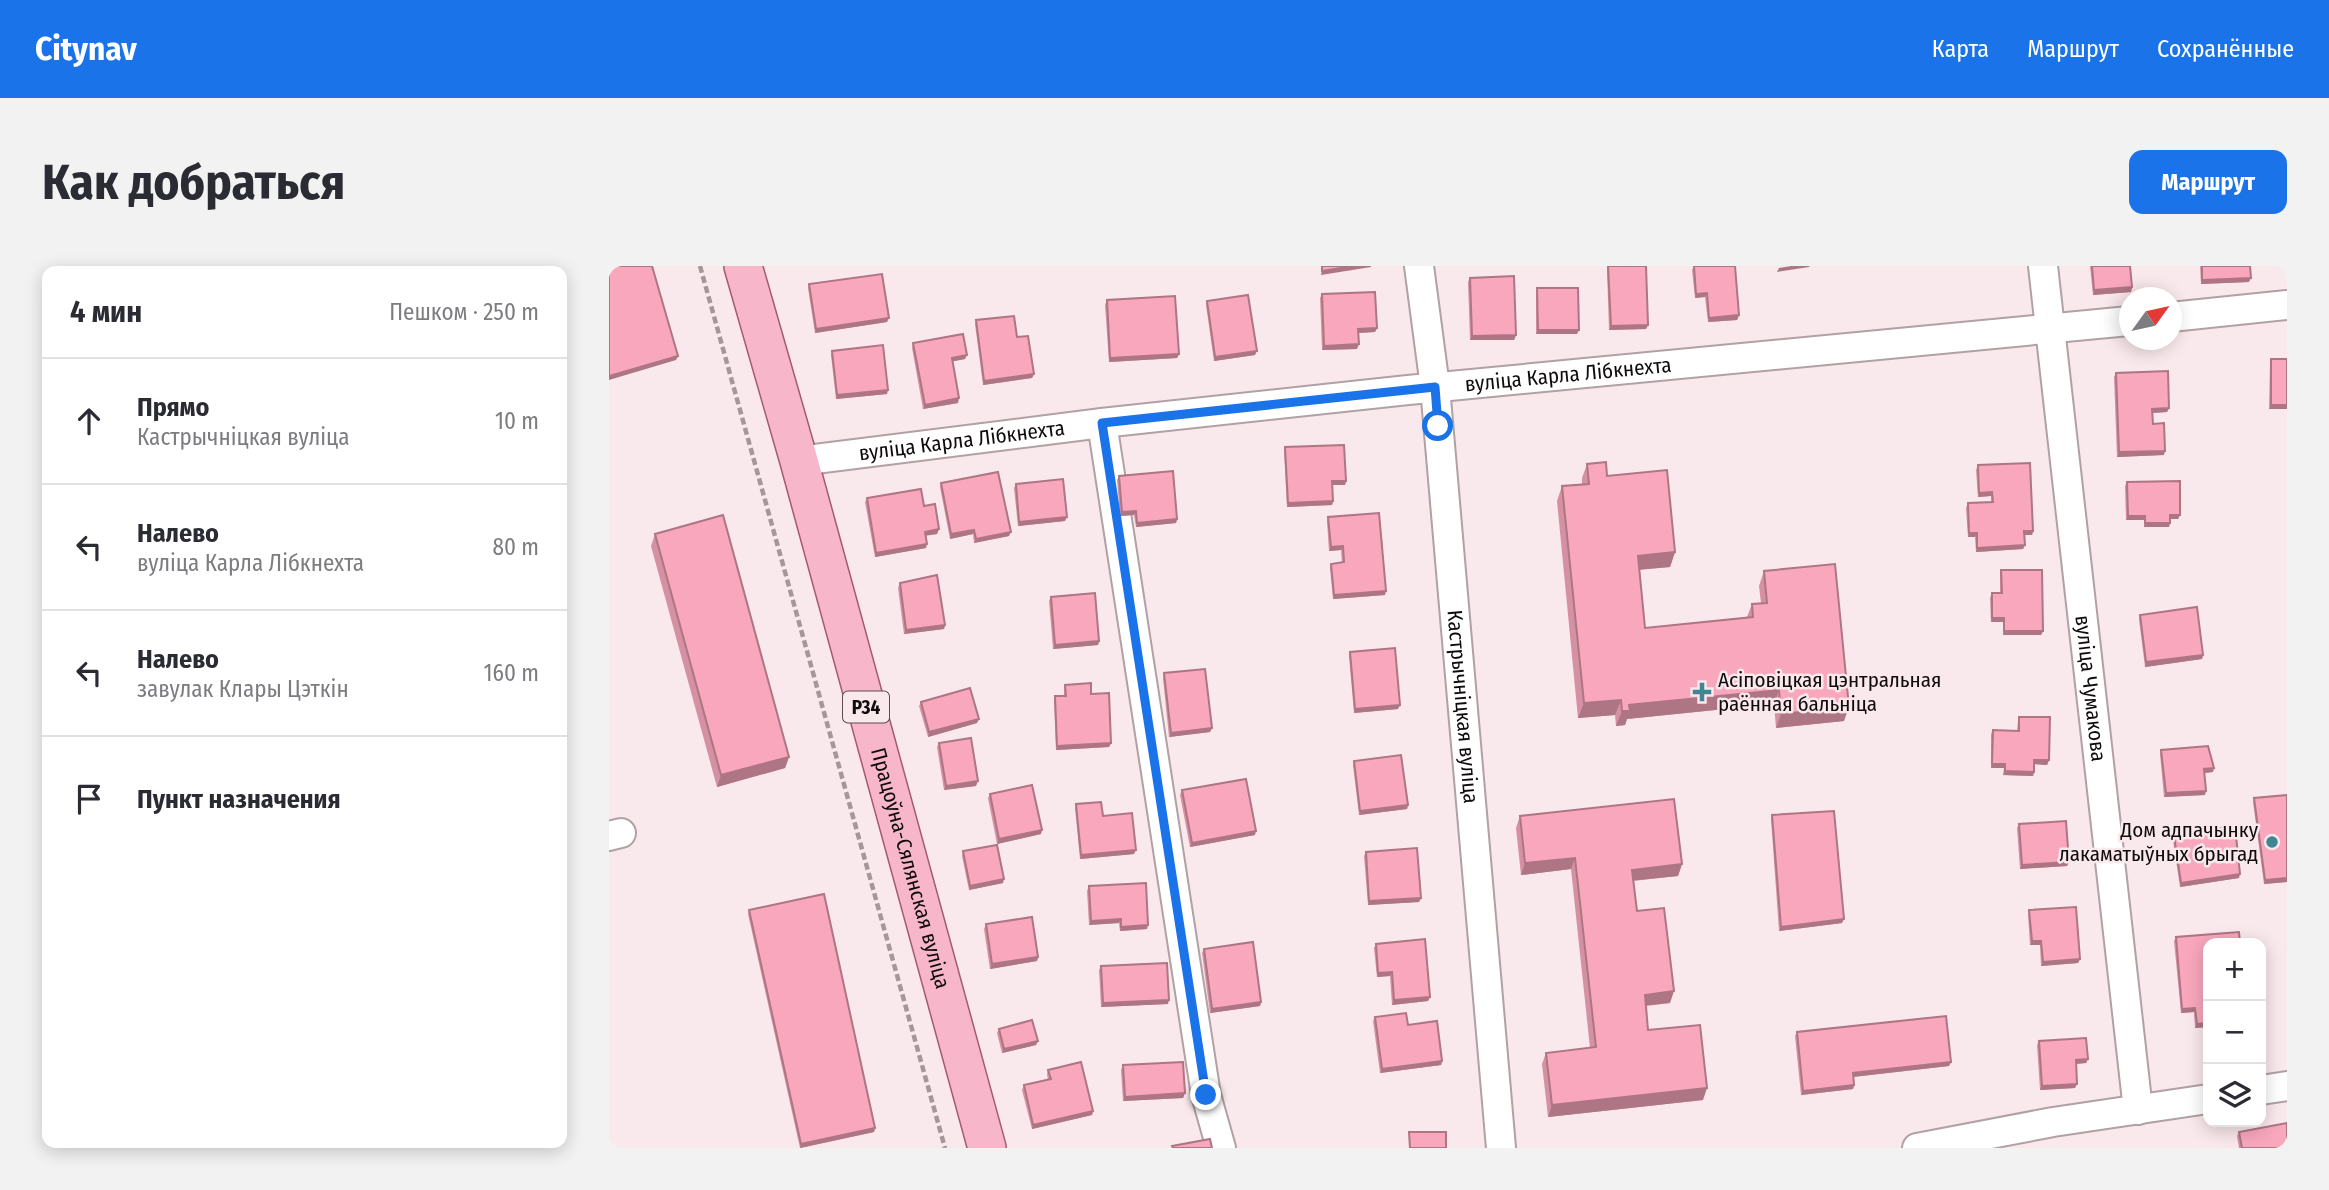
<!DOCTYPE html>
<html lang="ru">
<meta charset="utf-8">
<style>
:root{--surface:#fff;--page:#f2f2f3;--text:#2b2b33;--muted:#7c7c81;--line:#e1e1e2;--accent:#1a73e8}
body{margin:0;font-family:"Fira Sans Condensed",sans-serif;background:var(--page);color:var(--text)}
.controls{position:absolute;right:21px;bottom:21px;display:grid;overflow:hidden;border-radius:14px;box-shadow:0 4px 18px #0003}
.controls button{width:63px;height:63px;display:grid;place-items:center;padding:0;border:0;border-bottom:2px solid var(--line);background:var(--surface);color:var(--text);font:35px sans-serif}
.compass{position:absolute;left:1510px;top:21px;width:63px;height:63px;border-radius:50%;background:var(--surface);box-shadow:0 4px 18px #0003;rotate:57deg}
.stop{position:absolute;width:21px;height:21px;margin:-16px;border:5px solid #1a73e8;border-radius:50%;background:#fff}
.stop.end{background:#1a73e8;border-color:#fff;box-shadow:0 2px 7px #0008}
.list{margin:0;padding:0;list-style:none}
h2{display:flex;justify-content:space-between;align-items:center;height:91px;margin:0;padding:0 28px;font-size:30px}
h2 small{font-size:23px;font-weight:400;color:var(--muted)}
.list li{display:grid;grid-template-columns:46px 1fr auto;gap:21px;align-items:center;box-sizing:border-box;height:126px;padding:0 28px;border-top:2px solid var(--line)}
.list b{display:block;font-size:26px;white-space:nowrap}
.list p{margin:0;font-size:23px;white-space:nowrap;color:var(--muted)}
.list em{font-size:23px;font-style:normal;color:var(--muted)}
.icon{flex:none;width:38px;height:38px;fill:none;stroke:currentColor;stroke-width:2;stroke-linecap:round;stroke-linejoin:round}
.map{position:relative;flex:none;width:1678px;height:882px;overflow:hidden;border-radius:14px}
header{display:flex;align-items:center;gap:42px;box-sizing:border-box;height:98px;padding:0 35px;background:var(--accent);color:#fff}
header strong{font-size:33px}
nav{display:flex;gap:38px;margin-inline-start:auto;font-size:24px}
.intro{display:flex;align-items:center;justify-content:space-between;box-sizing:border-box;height:168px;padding:0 42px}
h1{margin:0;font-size:49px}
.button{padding:18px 32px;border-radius:14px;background:var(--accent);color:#fff;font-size:24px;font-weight:700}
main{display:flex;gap:42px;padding:0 42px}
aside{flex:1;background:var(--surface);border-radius:14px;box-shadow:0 4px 18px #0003}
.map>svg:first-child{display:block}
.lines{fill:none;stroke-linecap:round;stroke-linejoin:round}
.minor-casing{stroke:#b1a1a4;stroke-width:32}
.major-casing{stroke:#a45a70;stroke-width:40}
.path{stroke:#a4979a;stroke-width:4.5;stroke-dasharray:7 3.5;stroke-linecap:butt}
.minor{stroke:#fff;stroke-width:28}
.major{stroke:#f8b6ca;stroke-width:37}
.wall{fill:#d590a3}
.shaded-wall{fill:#ae7584}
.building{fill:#f8a7bd;stroke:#ae7584;stroke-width:2}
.route{stroke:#1a73e8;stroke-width:9}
.poi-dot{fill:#408592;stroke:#f9e8ec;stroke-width:2.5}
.labels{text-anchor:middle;stroke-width:5;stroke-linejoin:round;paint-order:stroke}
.shield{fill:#f9e8ec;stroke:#564d4f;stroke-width:2}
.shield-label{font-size:19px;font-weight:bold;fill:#100b0c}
.street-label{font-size:21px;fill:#100b0c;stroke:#f9e8ec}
.poi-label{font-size:21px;fill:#100b0c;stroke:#f9e8ec;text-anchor:start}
</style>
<header>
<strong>Citynav</strong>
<nav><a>Карта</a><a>Маршрут</a><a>Сохранённые</a></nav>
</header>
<div class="intro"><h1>Как добраться</h1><a class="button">Маршрут</a></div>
<main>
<aside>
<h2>4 мин<small>Пешком · 250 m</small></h2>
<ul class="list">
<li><svg class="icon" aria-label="ahead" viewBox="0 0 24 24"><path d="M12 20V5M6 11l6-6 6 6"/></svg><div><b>Прямо</b><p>Кастрычніцкая вуліца</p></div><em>10 m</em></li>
<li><svg class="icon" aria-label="left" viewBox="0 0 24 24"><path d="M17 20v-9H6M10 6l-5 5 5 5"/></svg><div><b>Налево</b><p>вуліца Карла Лібкнехта</p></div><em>80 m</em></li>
<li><svg class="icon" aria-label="left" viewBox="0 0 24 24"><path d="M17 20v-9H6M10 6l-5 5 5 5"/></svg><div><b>Налево</b><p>завулак Клары Цэткін</p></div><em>160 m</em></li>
<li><svg class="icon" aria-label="arrive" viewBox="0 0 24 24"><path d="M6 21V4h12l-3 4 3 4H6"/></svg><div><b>Пункт назначения</b></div></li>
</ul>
</aside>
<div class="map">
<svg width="1678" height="882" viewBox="0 0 1678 882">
<rect width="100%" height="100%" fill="#f9e8ec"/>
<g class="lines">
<!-- minor casing -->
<g class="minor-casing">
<g id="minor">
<path id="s1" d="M810,0l16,121 66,761"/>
<path id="s2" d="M1434,0l95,844"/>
<path d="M1562,51l116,-12"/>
<path d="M493,157l104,672 15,53"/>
<path id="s3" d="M190,195l303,-38 306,-33 721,-69"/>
<path d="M0,570l12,-3"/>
<path d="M1652,824l26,-4"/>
<path d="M1308,882l136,-26 155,-23"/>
</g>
</g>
<!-- major casing -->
<g class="major-casing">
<g id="major">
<path id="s4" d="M134,0l56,195 188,687"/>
</g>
</g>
<!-- path -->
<path class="path" d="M91,0l245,882"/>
<!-- minor -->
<use href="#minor" class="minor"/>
<!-- major -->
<use href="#major" class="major"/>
</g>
<!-- wall -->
<path class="wall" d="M999,0l40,59 -2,4 -37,1 -2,-60z
M1085,0l45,49 -2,5 -29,2 -3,-25 -10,1 -3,-28z
M1481,0h40l2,21 -1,5 -38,3z
M1591,0h50l-1,16 -48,2z
M861,12l46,57 -2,5h-44l-2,-58z
M200,18l78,38 -72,11 -7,-45z
M928,22l40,46h-41v-41z
M713,28l55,34 -2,4 -17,1 -1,16 -35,1 -2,-52z
M498,34l72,54 -2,4 -68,4 -4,-57z
M598,35l48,54 -41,6 -8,-56z
M367,54l41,17 17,37 -2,4 -49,7 -8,-61z
M304,77l52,16 -13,2 6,42 -35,6 -11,-61z
M223,85l55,43 -51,5 -5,-44z
M1662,93h16v50h-18l1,-46z
M1507,107l53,35 -2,4 -15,1 1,11 11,31 -47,2 -3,-80z
M676,181l61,34 -1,4h-13l1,16 -1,4 -45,2 -3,-56z
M978,198l20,12 68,76 -5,15 -31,3 6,58 102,-11 5,-13 9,-1 -2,-17 5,-15 80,150 -68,7 -2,-24 -147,15 -2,6 -9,1 -1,-11 -37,3 -21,-217 5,-15 20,-2v-6z
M1369,199l55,66 -1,4h-8l1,10 -2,4 -47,3 -1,-15h-7l-2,-29 2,-5 23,-1v-6l-13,1 -2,-27z
M510,210l58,43 -1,4 -40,4 -2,-12 -14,1 -3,-36z
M1518,216l53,33 -2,4h-8l-1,8h-25v-7h-18l-1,-34z
M332,217l68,53 -35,7 -1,-9 -23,5 -10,-52z
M407,218l49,37 -47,5 -4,-38z
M258,232l57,8 15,23 -2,5 -11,1v13l-51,9 -10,-55z
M719,251l57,78 -52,4 -3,-31 1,-4 11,-1 -1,-13 -12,1 -2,-30z
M46,268l134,223 -4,11 -68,19 -66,-241z
M1392,304l42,61 -2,4h-38v-13h-12l-1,-24 2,-5h8v-19z
M291,317l45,42 -1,4 -40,5 -6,-46z
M442,331l48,44 -1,4 -45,4 -4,-48z
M1531,349l63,40 -1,4 -57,8 -6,-48z
M741,386l48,57 -44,4 -5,-57z
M555,407l48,55 -2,4 -41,5 -6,-59z
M456,419l26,9 20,49 -2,4 -53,3 -2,-49 1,-5h9v-7z
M312,436l56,21 -49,14 -9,-31z
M1410,451l30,43 -2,5 -13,-1v8l-1,4 -30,-1 1,-7h-13v-34l2,-4 24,1 1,-10z
M330,477l37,43 -32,4 -7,-43z
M1552,484l52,22 -8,1v22l-41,2 -4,-43z
M745,495l54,44 -1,4 -48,6 -6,-50z
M573,524l73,45 -65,12 -10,-52z
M381,528l51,40 -44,10 -9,-46z
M1645,532l33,84 -23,2 -11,-82z
M467,538l27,12 31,38 -54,5 -5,-51z
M1163,549l70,108 -63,8 -8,-112z
M911,550l162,48 -4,12 -45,5 4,30 33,92 -24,3 2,24 55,70 -155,17 -6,-53 4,-11 44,-5 -19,-179 -50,6 -5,-47z
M1410,558l50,38 -2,4 -47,3 -3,-41z
M1565,570l65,42 -59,9 -7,-47z
M354,585l40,32 -34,7 -7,-34z
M757,586l55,46 -2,4 -51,3 -4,-49z
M480,620l58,43 -27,2 -1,-8 -30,2 -2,-34z
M140,644l126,218 -1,4 -74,16 -52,-234z
M1420,644l51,49 -2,4 -37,3 -1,-21h-10l-2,-31z
M377,658l52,33 -1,4 -47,8 -6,-40z
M1567,671l32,6v84l-13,1 -1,-16 -13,1 -7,-72z
M767,678l54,53 -2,4 -36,4 -2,-29 -13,1 -3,-29z
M595,683l57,53 -1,4 -50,7 -8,-60z
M492,700l67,38 -67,3 -2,-37z
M766,751l33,8 34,36 -1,4 -61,8 -7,-52z
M390,763l39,12 -2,4 -34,8 -5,-20z
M1188,766l152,34 -96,11 1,8 -1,4 -52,6 -6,-59z
M1430,775l49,18 -2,4 -10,1 -1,24 -35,2 -3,-45z
M514,799l62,28 -2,5 -60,3 -2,-31z
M439,804l45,41 -1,4 -60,14 -10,-39 2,-5 24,-5 -1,-6z
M1630,866l48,16h-48l-2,-12z"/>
<!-- shaded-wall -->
<path class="shaded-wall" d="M744,0h18v1l-50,8 1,-4z
M1182,0h19l-1,1 -32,5 2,-4z
M1642,12l-2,4 -48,2 1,-4z
M1523,21l-1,5 -38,3 1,-5z
M1098,27l-2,4 -10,1 1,-4z
M1130,49l-2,5 -29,2 1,-4z
M280,52l-2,4 -72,11 1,-4z
M1039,59l-2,4 -37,1 2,-4z
M768,62l-2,4 -19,1 2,-4z
M929,64h41l-2,4h-41z
M907,69l-2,5h-44l2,-4z
M750,78l-2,5 -35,1 2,-4z
M648,85l-2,4 -41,6 1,-4z
M570,88l-2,4 -68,4 1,-4z
M358,89l-2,4 -15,3 2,-4z
M69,90l-2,4 -67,20v-4z
M425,108l-2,4 -49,7 1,-4z
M279,124l-1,4 -51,5 1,-4z
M350,132l-1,5 -35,6 2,-4z
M1662,139h16v4h-18z
M1560,142l-2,4 -17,1 2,-4z
M1556,185l-1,4 -47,2 2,-5z
M723,215h14l-1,4h-14z
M1383,226l-1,4 -13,1 1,-4z
M724,235l-1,4 -45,2 1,-4z
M527,245l-2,4 -14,1 2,-4z
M1561,249h10l-2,4h-10z
M1519,250h17l-1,4h-18z
M458,251l-2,4 -47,5 1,-4z
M568,253l-1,4 -40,4 1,-4z
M1536,257h25l-1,4h-25z
M330,263l-2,5 -13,2 1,-4z
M365,264l-1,4 -23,5 1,-5z
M1415,265h9l-1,4h-10z
M402,266l-2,4 -35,7 2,-4z
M1360,267h8l-2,4h-7z
M318,278l-1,4 -51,9 1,-4z
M1416,279l-2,4 -47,3 1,-4z
M734,280l-2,4 -12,1 2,-4z
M1066,286l-5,15 -37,3 5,-14z
M777,325l-1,4 -52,4 1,-4z
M1383,352h12l-1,4h-12z
M336,359l-1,4 -40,5 2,-4z
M1395,365h39l-2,4h-38z
M490,375l-1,4 -45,4 2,-4z
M1594,389l-1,4 -57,8 1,-5z
M1170,424l-5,14 -147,15 -2,6 -9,1 6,-15 7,-6z
M1012,434l-6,15 -37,3 6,-15z
M791,439l-2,4 -44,4 1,-4z
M1240,441l-5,14 -68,7 5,-14z
M370,453l-2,4 -49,14 1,-5z
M603,462l-2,4 -41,5 2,-4z
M502,477l-2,4 -53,3 1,-4z
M180,491l-4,11 -68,19 4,-12z
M1425,494h15l-2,5 -14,-1z
M1383,498h13l-1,4h-13z
M1605,502l-1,4 -10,1 1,-4z
M1396,505l29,1 -1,4 -30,-1z
M369,515l-2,5 -32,4 2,-4z
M1597,525l-1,4 -41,2 2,-4z
M799,539l-1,4 -48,6 1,-4z
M433,564l-1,4 -44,10 2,-5z
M647,565l-1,4 -65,12 2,-4z
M527,584l-2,4 -54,5 1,-4z
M966,592l-4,11 -50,6 4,-12z
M1460,596l-2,4 -47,3 2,-4z
M1073,598l-4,12 -50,5 4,-11z
M1631,608l-1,4 -59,9 1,-4z
M1678,612v4l-23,2 1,-4z
M395,613l-1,4 -34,7 1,-4z
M812,632l-2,4 -51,3 1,-4z
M512,653l-2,4 -30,2 2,-4z
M1235,653l-2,4 -63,8 2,-4z
M539,659l-1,4 -27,2 1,-4z
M1423,675h9l-1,4h-10z
M429,691l-1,4 -47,8 2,-5z
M1471,693l-2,4 -37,3 2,-4z
M783,706l-2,4 -13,1 1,-4z
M1065,725l-4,12 -30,3 5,-11z
M821,731l-2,4 -36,4 2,-5z
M560,734l-1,4 -67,3 2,-4z
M652,736l-1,4 -50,7 2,-4z
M1586,742l-1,4 -13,1 1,-4z
M1599,757v4l-13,1 2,-4z
M429,775l-2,4 -34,8 2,-4z
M1479,793l-2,4 -12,1 2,-4z
M833,795l-1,4 -61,8 2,-4z
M1342,796l-2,4 -97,11 1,-4z
M1468,818l-2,4 -35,2 2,-4z
M1245,819l-1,4 -52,6 2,-4z
M1098,822l-4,12 -155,17 4,-12z
M576,827l-2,5 -60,3 2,-4z
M484,845l-1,4 -60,14 1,-4z
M266,862l-1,4 -74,16 1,-4z"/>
<!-- building -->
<path class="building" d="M0,0h43l26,90 -69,20z
M713,0h31l-31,5z
M999,0h38l2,59 -37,1z
M1085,0h41l4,49 -30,3 -2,-25 -11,1z
M1483,0h38l2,21 -38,3z
M1593,0h48l1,12 -49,2z
M273,8l7,44 -73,11 -7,-45z
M905,10l2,59 -44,1 -2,-58z
M928,22h41l1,42h-41z
M766,26l2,36 -19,1 1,15 -35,2 -2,-52z
M639,29l9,56 -42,6 -8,-56z
M566,30l4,58 -69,4 -3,-58z
M405,50l3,21 11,-1 6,38 -50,7 -8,-61z
M354,68l4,21 -15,3 7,40 -34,7 -12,-62z
M274,79l5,45 -51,5 -5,-44z
M1662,93h16v46h-16z
M1559,105l1,37 -17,1 1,15 11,-1 1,28 -46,1 -3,-79z
M735,179l2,36h-14l1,20 -45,2 -3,-56z
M997,196l1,14 60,-6 8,82 -37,4 7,72 108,-11 -1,-13 15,-1 -3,-32 71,-7 14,143 -68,7 -2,-24 -150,15 1,6h-8l-1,-11 -37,3 -22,-217 27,-2 -2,-20z
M1421,197l3,68h-9l1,14 -48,3v-15h-8l-1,-30 25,-1 -1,-10 -13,1 -1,-28z
M564,205l4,48 -40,4 -1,-12 -14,1 -3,-36z
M389,206l13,60 -35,7 -2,-9 -23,4 -10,-51z
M454,213l4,38 -48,5 -3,-38z
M1571,215v34h-10v8h-25v-7h-17l-1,-34z
M312,223l3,17 11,-2 4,25 -14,3 2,12 -51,9 -9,-55z
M770,247l7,78 -52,4 -3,-31 13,-2 -1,-16 -12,1 -3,-30z
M114,249l66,242 -68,18 -66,-241z
M1392,304h41l1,61h-39v-13h-12v-25h10z
M328,309l8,50 -39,5 -6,-47z
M486,327l4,48 -44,4 -4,-48z
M1588,341l6,48 -57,7 -6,-47z
M786,382l5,57 -45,4 -5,-57z
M596,403l7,59 -41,5 -7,-60z
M482,417v11l18,-1 2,50 -54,3 -2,-50h11l-1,-11z
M361,422l9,31 -50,13 -8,-30z
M1410,451h31l-1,43h-15v12l-29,-1v-7h-13l1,-34 26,1z
M362,472l7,43 -32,5 -7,-43z
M1599,480l6,22 -10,1 2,22 -40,2 -5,-43z
M792,489l7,50 -48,6 -6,-50z
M637,513l10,52 -64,12 -10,-53z
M423,519l10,45 -43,9 -9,-45z
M1678,529v83l-22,2 -11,-82z
M1065,533l8,65 -50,6 5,41 27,-3 10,83 -29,4 3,35 52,-5 7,63 -155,17 -6,-52 50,-6 -21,-189 -50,5 -5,-47z
M492,536l2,14 29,-3 4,37 -55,5 -5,-51z
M1225,545l10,108 -63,8 -9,-112z
M1457,555l3,41 -47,3 -3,-41z
M1626,560l5,48 -59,9 -7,-47z
M388,579l7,34 -34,7 -7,-35z
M808,582l4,50 -52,3 -3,-49z
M537,617l2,42 -27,2v-8l-30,2 -2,-35z
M215,628l51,234 -74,16 -52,-234z
M1467,641l4,52 -37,3 -2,-21h-9l-3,-31z
M423,651l6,40 -46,7 -6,-40z
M1630,666l1,11h-32v80l-11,1 -2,-16 -13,1 -6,-72z
M816,673l5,58 -36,3 -2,-28 -14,1 -2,-29z
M644,676l8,60 -49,7 -8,-60z
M558,697l2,37 -66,3 -2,-37z
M797,747l2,12 29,-4 5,40 -60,8 -7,-52z
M1337,750l5,46 -98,11 1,12 -51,6 -6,-59z
M423,754l6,21 -34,8 -5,-20z
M1477,772l2,21 -12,1 1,24 -35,2 -3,-45z
M472,796l12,49 -60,14 -9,-40 27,-6 -3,-9z
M574,796l2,31 -60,4 -2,-32z
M1678,857v25h-45l-3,-16z
M800,866h37v16h-36z
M601,873l2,9h-39l-1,-2z"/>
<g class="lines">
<!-- route -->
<path class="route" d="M597,829l-104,-672 333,-36 3,39"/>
</g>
<!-- markers -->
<g class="poi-dot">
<path d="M1089.5 415.5h7v7h7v7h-7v7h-7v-7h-7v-7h7z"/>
<circle cx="1663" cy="576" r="7"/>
</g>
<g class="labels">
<!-- shield labels -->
<rect class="shield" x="234" y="425.5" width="46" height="31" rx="5"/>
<g class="shield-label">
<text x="257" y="448">Р34</text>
</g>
<!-- street labels -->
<g class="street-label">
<text dy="7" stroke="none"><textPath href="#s3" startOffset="774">вуліца Карла Лібкнехта</textPath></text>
<text dy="7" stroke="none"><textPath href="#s3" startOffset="164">вуліца Карла Лібкнехта</textPath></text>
<text dy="7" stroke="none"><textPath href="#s2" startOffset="425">вуліца Чумакова</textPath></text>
<text dy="7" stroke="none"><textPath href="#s1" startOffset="443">Кастрычніцкая вуліца</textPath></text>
<text dy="7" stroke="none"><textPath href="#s4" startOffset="625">Працоўна-Сялянская вуліца</textPath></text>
</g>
<!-- poi labels -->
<g class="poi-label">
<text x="1109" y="421">Асіповіцкая цэнтральная<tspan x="1109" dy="24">раённая бальніца</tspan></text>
<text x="1649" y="571" text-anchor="end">Дом адпачынку<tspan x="1649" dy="24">лакаматыўных брыгад</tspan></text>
</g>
</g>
</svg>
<div class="controls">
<button>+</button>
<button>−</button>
<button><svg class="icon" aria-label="layers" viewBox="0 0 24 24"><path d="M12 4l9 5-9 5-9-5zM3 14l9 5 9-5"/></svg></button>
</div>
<svg class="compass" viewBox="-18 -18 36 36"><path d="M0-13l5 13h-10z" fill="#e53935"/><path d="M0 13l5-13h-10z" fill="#7c7c81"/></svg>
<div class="stop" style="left:829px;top:160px"></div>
<div class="stop end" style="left:597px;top:829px"></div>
</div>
</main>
